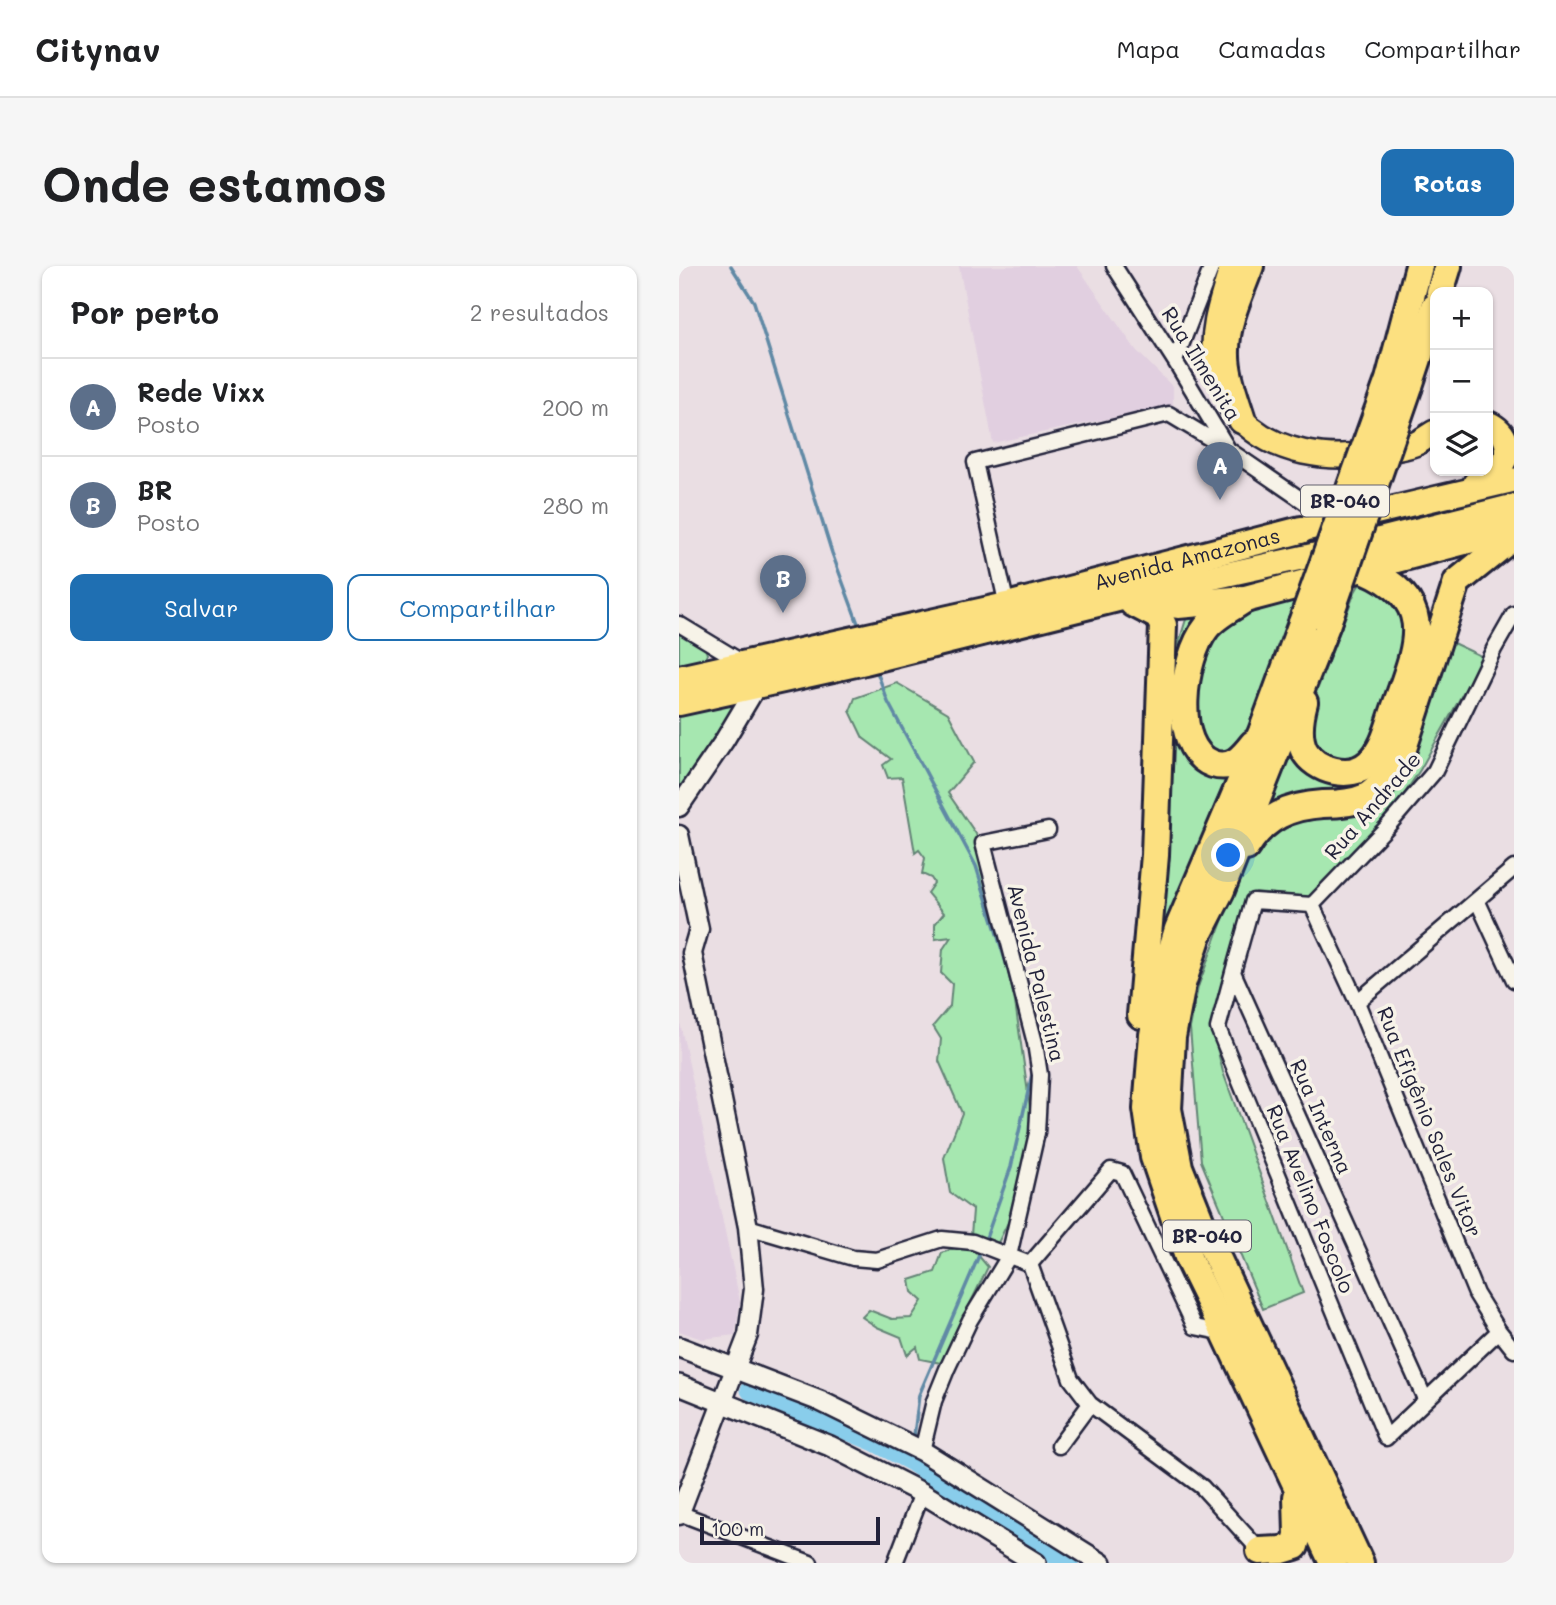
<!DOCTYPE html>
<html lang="pt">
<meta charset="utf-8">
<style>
:root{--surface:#fff;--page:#f6f6f6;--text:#202124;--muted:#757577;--line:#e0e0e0;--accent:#1f6fb2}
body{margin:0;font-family:Mali,sans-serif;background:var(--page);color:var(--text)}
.controls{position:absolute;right:21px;top:21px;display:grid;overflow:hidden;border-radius:14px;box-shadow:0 2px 5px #0004}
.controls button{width:63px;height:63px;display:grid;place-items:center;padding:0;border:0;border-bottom:2px solid var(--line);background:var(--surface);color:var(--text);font:35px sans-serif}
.scale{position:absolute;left:21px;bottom:18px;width:180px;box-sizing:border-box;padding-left:7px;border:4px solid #22223b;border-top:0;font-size:19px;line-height:24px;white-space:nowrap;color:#22223b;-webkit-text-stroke:5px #f7f3e8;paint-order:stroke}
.you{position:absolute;left:550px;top:590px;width:24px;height:24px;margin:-18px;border:5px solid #fff;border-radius:50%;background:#1a73e8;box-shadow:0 0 0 10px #1a73e833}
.badge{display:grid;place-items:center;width:46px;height:46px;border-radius:50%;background:var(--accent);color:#fff;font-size:23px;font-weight:700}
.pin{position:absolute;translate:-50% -58px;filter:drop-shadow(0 2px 4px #0008)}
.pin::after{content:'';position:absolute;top:37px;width:24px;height:21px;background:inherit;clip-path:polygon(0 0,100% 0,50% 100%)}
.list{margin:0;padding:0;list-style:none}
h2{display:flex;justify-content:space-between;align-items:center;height:91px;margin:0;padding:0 28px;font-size:30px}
h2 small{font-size:23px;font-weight:400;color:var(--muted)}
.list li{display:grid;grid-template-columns:46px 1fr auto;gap:21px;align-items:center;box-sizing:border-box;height:98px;padding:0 28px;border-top:2px solid var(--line)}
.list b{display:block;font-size:26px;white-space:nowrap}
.list p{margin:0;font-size:23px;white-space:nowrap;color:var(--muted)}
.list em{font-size:23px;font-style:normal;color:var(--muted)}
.actions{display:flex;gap:14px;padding:21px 28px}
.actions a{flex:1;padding:16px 0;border:2px solid var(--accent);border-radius:14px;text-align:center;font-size:24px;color:var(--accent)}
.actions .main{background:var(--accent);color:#fff}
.icon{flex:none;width:38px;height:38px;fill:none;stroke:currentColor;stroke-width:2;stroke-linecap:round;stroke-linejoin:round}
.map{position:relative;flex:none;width:835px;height:1297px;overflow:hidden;border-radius:14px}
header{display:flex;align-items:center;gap:42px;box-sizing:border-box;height:98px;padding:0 35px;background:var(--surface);border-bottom:2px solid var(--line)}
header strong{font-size:33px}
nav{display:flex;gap:38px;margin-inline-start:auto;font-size:24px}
.intro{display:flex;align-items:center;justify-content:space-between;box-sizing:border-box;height:168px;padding:0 42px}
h1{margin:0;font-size:49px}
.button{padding:18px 32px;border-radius:14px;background:var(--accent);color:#fff;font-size:24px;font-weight:700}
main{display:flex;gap:42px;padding:0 42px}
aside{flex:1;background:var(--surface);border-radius:14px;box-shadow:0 2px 5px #0004}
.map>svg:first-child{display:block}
.built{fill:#e1cfe0}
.green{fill:#a6e7b0;stroke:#648476;stroke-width:2}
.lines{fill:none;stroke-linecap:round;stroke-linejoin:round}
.stream{stroke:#6089a5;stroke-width:3.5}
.river{stroke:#89cdeb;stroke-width:21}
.minor-casing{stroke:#22223b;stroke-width:19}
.tertiary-casing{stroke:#22223b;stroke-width:23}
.secondary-casing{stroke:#22223b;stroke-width:24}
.primary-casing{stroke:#22223b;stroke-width:28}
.motorway-casing{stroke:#22223b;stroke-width:32}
.minor{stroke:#f7f3e8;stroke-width:14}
.tertiary{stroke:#f7f3e8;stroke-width:18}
.secondary{stroke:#f7f3e8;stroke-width:19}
.primary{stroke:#fce080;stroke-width:23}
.motorway{stroke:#fce080;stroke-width:26}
.motorway-bridge-casing{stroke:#22223b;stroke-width:32;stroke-linecap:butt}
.motorway-bridge{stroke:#fce080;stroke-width:26}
.labels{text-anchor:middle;stroke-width:7;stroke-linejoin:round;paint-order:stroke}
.shield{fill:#f7f3e8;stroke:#62616f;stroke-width:2}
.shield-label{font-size:19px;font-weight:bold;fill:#22223b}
.street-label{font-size:21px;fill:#22223b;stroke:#f7f3e8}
</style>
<header>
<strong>Citynav</strong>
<nav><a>Mapa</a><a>Camadas</a><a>Compartilhar</a></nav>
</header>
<div class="intro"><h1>Onde estamos</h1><a class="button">Rotas</a></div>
<main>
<aside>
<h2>Por perto<small>2 resultados</small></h2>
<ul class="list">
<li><span class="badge" style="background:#5c6f8a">A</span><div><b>Rede Vixx</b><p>Posto</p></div><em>200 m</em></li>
<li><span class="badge" style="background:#5c6f8a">B</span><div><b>BR</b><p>Posto</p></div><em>280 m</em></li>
</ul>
<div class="actions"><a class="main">Salvar</a><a>Compartilhar</a></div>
</aside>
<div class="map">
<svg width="835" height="1297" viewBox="0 0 835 1297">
<rect width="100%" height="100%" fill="#eadee3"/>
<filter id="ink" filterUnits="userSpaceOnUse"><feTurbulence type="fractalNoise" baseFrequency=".0143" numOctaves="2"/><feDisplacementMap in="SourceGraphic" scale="14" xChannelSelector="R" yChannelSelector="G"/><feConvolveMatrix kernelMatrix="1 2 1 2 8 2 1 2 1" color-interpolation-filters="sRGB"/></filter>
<g filter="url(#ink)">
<!-- built -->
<path class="built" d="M280,0h118l59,84 37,37v18l-180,38z
M0,752l61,283 -5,34 -33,4 -23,-8z"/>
<!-- green -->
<path class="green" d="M680,319l20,3 19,16 8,31 -32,109c-23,19 -39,20 -60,-1l-4,-29 4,-16 41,-106z
M621,330l-46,132 -28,27 -18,-6 -12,-25 2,-61 10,-23 34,-29z
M533,344l-31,124 47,41v4l-12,23 -55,137 9,-268 17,-55z
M0,366l26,16 2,6 -2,5 -26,6z
M772,376l32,15 -63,113 -23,35 -86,93 -55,-6 -10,10 -27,91 -6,39 10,40 80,221 -40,16 -62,-148 -11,-133 8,-41 40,-109 12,-24 35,-33 99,-24z
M218,417l51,30 26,49 -26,31 28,41 39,168 17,119 -14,81 -22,45 -25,-12 2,-25 -23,-17 -6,-35 18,-45 -23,-52 2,-22 -8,-13 17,-20 2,-22 -11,-11 2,-24 8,-12 -16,2v-15l9,-11 -17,-20 7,-10 -3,-5 -9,-4 3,-16 -6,-8 -4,3 -13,-76 -14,1 -5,-13 8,-6 -28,-21 -13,-27 5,-13z
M53,437l2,5 -55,80v-72z
M614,471l2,11 79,22 -7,18 -102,25z
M278,981l16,2 15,18 -47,96 -21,-4 -3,-12 -10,8 -6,-18 -24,-10 -15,-10 7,-7 23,9 19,-1 11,-17 -10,-9 -2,-12 25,-8 7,-19z"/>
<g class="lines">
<!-- stream -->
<path class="stream" d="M52,0l23,36 78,251 28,76
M197,403l12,33 88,164 40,129
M306,975l26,-74 22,-97
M235,1170l5,-41 61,-142"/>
<!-- river -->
<path class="river" d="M72,1124l124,51 37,20 94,63 63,39"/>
<!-- minor casing -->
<g class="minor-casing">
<path id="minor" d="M435,0l61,95 53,88
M496,95l37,-95
M328,340l-32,-144 194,-48 60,36 105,72
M0,358l66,40
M798,634l37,80
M633,639l-59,-4 -20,71 192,427
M633,639l45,97 119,292 23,37 15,19
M633,639l75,-78 48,-56 59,-122 20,-35
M554,706l-15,56 168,410 113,-107
M678,736l157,-134
M69,961l105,31 24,2 65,-21 31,3 57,22 41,115 19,25 112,83 61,67
M351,998l81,-94 11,3 73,154 30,6
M380,1180l31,-42
M243,1185l12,-50 13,-32 23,-49 39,-64 28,-123 3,-58 -5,-32 -52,-200 65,-13
M0,1247l131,50
M216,1297l27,-70"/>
</g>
<!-- tertiary casing -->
<g class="tertiary-casing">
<path id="tertiary" d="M0,541l45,-66 34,-57
M0,569l20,94 -7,24 56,274 6,62 -6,46 -69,180"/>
</g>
<!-- secondary casing -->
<g class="secondary-casing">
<path id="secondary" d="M0,1081l141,54 102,50 179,112
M0,1119l151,61 92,47 114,70"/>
</g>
<!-- primary casing -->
<g class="primary-casing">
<path id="primary" d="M536,99c-5,-35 7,-66 17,-99
M552,141c36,50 104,56 159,43 9,-2 19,-3 27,-7 6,-3 12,-8 18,-11
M796,217c8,-5 18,-9 24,-15 15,-16 8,-37 -11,-45
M622,264l213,-50
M449,330l214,-47 172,-43"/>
</g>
<!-- motorway casing -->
<g class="motorway-casing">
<g id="motorway">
<path d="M761,26l8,-26"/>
<path d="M710,114l30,-114"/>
<path d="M730,120l26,-79"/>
<path d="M563,154c-7,-23 -17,-47 -16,-70 0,-29 14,-57 24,-84"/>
<path d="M566,333c-13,9 -30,17 -39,29 -23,29 -37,120 7,136 19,6 29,-6 40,-20"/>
<path d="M454,337l25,13 5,9 -8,230 -14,160"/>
<path d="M623,357l-40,109 -84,197 -15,51 -10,55 -6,74 7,48 35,103 36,73 108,230"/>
<path d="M648,357l-106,267 -23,45 -16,49 -10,53 -4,72 11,58 26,65 155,331"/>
<path id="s1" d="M0,413l328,-73 294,-76"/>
<path d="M0,436l186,-41 257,-64 56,8 67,-6 269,-71"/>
<path d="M625,436c-4,15 -7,33 0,48 11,21 47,30 65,13 16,-14 20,-38 27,-57 22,-62 42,-105 -32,-137"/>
<path d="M567,581c18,-30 44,-41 77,-43 14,0 30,-1 43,-7 14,-8 24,-22 33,-36l58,-179 57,-46"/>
<path d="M581,1285l22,-1 13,-4 3,-11 -1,-38"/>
</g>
</g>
<!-- minor -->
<use href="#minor" class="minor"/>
<!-- tertiary -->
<use href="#tertiary" class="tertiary"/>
<!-- secondary -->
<use href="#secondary" class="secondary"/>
<!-- primary -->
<use href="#primary" class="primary"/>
<!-- motorway -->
<use href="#motorway" class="motorway"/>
<!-- motorway-bridge casing -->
<g class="motorway-bridge-casing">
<path id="motorway-bridge" d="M623,357l87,-243
M648,357l82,-237"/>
</g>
<!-- motorway-bridge -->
<use href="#motorway-bridge" class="motorway-bridge"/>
</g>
</g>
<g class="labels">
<!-- shield labels -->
<g class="shield">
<rect x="622" y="219.5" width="88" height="31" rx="5"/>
<rect x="484" y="954.5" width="88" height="31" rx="5"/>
</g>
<g class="shield-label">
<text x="666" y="242">BR-040</text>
<text x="528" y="977">BR-040</text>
</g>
<!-- street labels -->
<g class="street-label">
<text transform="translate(522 98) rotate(58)" y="7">Rua Ilmenita</text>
<text dy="7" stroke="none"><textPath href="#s1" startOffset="522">Avenida Amazonas</textPath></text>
<text transform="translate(694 540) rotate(-49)" y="7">Rua Andrade</text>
<text transform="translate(357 707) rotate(76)" y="7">Avenida Palestina</text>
<text transform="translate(642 851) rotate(66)" y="7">Rua Interna</text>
<text transform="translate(750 856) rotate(68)" y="7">Rua Efigênio Sales Vitor</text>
<text transform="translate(631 933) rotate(68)" y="7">Rua Avelino Foscolo</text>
</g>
</g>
</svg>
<div class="controls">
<button>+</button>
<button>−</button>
<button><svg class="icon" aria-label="layers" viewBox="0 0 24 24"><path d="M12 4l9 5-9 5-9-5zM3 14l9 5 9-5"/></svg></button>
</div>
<div class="scale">100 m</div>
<div class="you"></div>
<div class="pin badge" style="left:541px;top:234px;background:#5c6f8a">A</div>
<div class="pin badge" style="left:104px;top:347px;background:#5c6f8a">B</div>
</div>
</main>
